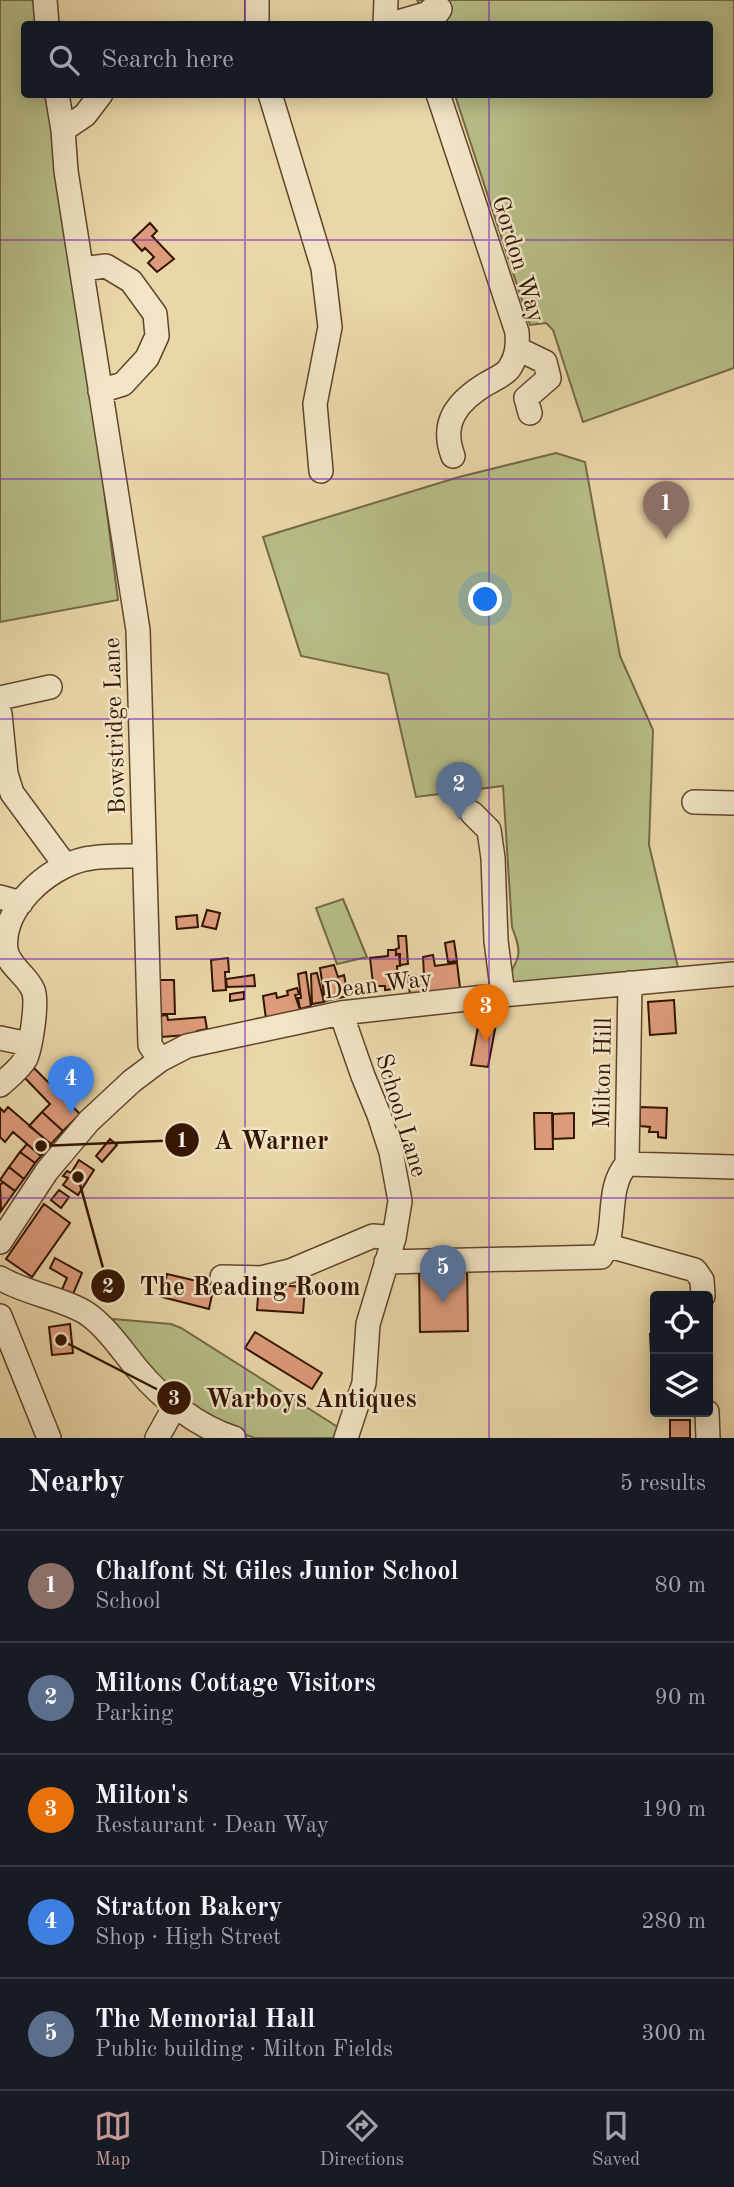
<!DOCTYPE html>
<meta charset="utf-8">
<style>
:root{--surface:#171b24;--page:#242831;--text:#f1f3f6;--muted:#9ea1a6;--line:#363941;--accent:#c59692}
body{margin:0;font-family:"Old Standard TT",serif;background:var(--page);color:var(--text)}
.controls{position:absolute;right:21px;bottom:21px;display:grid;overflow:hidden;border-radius:7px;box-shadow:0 4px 18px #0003}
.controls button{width:63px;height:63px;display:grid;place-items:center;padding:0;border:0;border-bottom:2px solid var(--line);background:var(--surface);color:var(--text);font:35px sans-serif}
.you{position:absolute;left:486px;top:600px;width:24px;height:24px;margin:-18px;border:5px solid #fff;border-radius:50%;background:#1a73e8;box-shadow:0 0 0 10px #1a73e833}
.badge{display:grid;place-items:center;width:46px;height:46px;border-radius:50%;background:var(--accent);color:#fff;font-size:23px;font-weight:700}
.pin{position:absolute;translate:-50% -58px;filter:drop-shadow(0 2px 4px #0008)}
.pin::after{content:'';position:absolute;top:37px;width:24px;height:21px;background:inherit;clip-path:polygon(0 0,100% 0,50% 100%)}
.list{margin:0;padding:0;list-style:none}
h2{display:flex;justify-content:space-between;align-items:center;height:91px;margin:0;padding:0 28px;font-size:30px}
h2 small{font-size:23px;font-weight:400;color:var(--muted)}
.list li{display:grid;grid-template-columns:46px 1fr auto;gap:21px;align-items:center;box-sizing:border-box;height:112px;padding:0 28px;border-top:2px solid var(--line)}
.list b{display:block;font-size:26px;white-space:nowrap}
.list p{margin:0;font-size:23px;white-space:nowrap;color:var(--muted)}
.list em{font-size:23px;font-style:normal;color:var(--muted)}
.icon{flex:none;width:38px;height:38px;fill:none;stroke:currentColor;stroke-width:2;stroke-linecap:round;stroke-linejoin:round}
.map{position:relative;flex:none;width:734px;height:1438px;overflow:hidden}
.search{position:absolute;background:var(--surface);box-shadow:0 4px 18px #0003;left:21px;right:21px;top:21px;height:77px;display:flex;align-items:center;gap:18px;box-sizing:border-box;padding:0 24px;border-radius:7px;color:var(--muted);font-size:26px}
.sheet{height:651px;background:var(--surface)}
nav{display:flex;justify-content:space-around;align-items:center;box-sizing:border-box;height:98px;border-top:2px solid var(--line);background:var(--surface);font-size:19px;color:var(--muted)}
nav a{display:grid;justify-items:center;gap:4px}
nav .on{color:var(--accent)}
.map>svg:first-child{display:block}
.green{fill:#b7be87;stroke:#746944;stroke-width:2}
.building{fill:#de9c7c;stroke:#321401;stroke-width:2}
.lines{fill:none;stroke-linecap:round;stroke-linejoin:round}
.minor-casing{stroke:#60452b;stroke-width:26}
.minor{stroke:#f1e5c6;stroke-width:23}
.grid{fill:none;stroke:#7b2cbf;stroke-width:2;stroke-opacity:0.55}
.labels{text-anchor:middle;stroke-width:5;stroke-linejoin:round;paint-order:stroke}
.street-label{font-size:24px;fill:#321401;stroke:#f1e5c6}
.leader{fill:none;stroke:#321401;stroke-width:2.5}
.callout-dot{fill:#321401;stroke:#f1e5c6;stroke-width:2.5}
.mark-label{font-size:21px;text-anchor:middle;font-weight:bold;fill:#fff}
.callout-label{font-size:26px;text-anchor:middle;font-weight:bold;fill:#321401;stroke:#f1e5c6;stroke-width:5;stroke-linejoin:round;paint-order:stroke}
</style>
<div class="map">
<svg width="734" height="1438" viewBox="0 0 734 1438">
<rect width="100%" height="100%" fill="#ead7a8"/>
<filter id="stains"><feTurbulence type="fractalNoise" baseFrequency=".00286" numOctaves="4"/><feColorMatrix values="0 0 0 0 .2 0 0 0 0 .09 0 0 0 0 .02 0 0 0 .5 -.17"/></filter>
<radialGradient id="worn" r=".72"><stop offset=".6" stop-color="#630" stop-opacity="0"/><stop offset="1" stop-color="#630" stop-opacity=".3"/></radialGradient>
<!-- green -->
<path class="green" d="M0,0h32l8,24h-16v70l30,1 64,505 -118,22z
M417,0h317v368l-151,54 -30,-92 -7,-7 -16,2 -75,-230 255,-1v-70h-279z
M556,453l29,9 35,194 33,74 -4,115 29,122 -165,16c-3,-19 1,-12 5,-27 2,-10 -3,-20 -6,-29l-9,-141 -87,11 -28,-123 -87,-18 -38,-119 196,-60z
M343,899l24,58 -30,7 -21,-56z
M113,1319l58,5 10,4 160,101 -5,9h-81l-26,-9 -50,-28 -68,-78z"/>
<!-- building -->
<path class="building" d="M150,223l7,8 -5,5 22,23 -17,13 -9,-9 6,-6 -9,-9 -3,3 -10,-11z
M207,910l13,3 -4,16 -14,-3z
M197,915l1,12 -21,2 -1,-12z
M398,936h8l2,28 -8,1v-11h-4v-5l3,-1z
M454,941l3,20 -9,1 -3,-19z
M388,950h8v5l3,-1 1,12h-3l1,18 -5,1v4l-8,1v-4h-8l-1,-3h-3l-3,-25 18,-2z
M433,955l2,11 22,-3 3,25 -35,5 -2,-36z
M228,958l1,14h-4l1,18 -13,1 -2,-31z
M334,965l4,12 6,-2 4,21 -23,5 -5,-33z
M306,972l5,34 -11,3 -2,-11h3l-3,-24z
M317,973l7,29 -12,2 -1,-30z
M254,975l1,11 -28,1 -1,-8z
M421,975l2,18 -13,2 -2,-19z
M159,980h15l1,34h-15z
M297,988l2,6 -4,1 5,15 -34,9 -3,-23 13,-3 1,5 11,-3 -1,-4z
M244,992v7l-14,2v-7z
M674,1000l2,33 -26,2 -2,-33z
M167,1015l1,5 37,-3 2,12 -10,2 1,3 -36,3 -3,-21z
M479,1021l17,3 -8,43 -17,-2z
M32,1066l48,48 -17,17 -21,-19 8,-8 -28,-29z
M8,1107l43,37 -10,12 -28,-24 -8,10 -5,-5v-29l4,4z
M640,1107l27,1 -1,30 -8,-1v-5h-9l1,-5 -10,-1z
M42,1112l21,19 -12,13 -22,-18z
M534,1113h18l1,36h-18z
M574,1113v25l-21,1v-25z
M110,1139l7,6 -15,17 -6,-6z
M27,1144l14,12 -6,7 -15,-11z
M20,1152l15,11 -11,16 -15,-12z
M79,1160l15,10 -16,25 -15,-10 5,-7 -5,-2 4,-5 4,2z
M9,1167l15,12 -9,12 -15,-11z
M3,1182l12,9 -14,20 -1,-26z
M59,1190l10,7 -8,11 -10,-8z
M44,1204l26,19 -38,54 -26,-18z
M55,1258l27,15 -11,26 -11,-5 7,-16 -17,-10z
M467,1264l1,67 -48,1 -1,-67z
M167,1274l47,11 -5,24 -47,-12z
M259,1284l46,3 -2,26 -46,-3z
M70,1324l3,29 -21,2 -3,-28z
M255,1332l67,41 -10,16 -67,-41z
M650,1334h5v20h-4z
M651,1354h4v18h-4z
M670,1420h20v18h-20z"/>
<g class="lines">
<!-- minor casing -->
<g class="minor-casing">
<path id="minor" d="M45,0l2,24
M257,24v-24
M385,24l1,-24
M391,24l38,-11 2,-3 9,-1 -2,3 -9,1
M57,94l6,36 3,41 72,459 12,415 10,15
M270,94l53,174 7,59 -15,77 6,67
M438,94l79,238c1,14 0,25 -8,37 -5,6 -16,11 -23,15 -28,17 -46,38 -33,72
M63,130l22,-15 16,-21
M82,269l24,-3 25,15 24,33 2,22 -10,22 -24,26 -23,7
M518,349l27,13 4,16 -23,20 4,15
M0,698l50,-11
M0,714l6,60 6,19 53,72
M694,802l40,1
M472,813l17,17 4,28 3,83 7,54
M0,897l21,6
M341,1013l22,63 16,39 12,37 9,49 -6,37 -26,86 -4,59 -18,55
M0,1038l28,6
M0,1085c9,-8 20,-16 26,-27 5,-12 12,-57 7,-68 -6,-15 -24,-23 -27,-40 -5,-42 42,-83 79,-91 19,-4 39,-3 59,-3
M627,1164l3,-181
M627,1164l107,3
M0,1242l47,-71 42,-50 43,-40 28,-21 27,-14 154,-33 162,-18 231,-21
M609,1246l86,24 7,10 1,16
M386,1262l215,-5c18,-25 3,-68 26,-93
M222,1277l39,1 29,-7 83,-35 21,2
M0,1278c26,16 67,21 89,37 20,15 34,37 50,56 22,27 61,57 95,67
M0,1316l49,122
M707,1412l1,26
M157,1438l18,-32"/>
</g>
<!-- minor -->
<use href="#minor" class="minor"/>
</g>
<!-- grid -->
<path class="grid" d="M245,0v24M489,0v24M245,94v1344M489,94v1344M0,240h734M0,479h734M0,719h734M0,959h734M0,1198h734"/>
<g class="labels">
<!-- street labels -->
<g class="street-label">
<text transform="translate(519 259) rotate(73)" y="8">Gordon Way</text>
<text transform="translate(114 726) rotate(-92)" y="8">Bowstridge Lane</text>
<text transform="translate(378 984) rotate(-7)" y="8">Dean Way</text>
<text transform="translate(602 1073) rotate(-89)" y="8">Milton Hill</text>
<text transform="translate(402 1115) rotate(73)" y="8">School Lane</text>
</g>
</g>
<!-- callouts -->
<path class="leader" d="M41 1146L182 1140M78 1177L108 1286M61 1340L174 1398"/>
<g class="callout-dot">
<circle cx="41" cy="1146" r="7"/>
<circle cx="78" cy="1177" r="7"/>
<circle cx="61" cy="1340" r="7"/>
<circle cx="182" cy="1140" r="18"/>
<circle cx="108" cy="1286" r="18"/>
<circle cx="174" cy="1398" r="18"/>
</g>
<g class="mark-label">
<text x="182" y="1147">1</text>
<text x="108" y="1293">2</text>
<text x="174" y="1405">3</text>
</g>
<g class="callout-label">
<text x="271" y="1149">A Warner</text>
<text x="250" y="1295">The Reading Room</text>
<text x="311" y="1407">Warboys Antiques</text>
</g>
<rect width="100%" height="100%" filter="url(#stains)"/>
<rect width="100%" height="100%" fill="url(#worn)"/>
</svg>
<div class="controls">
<button><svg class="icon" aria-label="locate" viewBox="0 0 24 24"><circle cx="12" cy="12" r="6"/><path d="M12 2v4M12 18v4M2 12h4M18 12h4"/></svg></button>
<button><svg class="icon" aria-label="layers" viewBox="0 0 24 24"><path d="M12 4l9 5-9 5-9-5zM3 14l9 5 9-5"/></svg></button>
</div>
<div class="you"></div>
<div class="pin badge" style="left:666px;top:539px;background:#8d6e63">1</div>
<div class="pin badge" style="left:459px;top:820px;background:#5c6f8a">2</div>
<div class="pin badge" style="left:486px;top:1042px;background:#e8710a">3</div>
<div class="pin badge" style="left:71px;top:1114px;background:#3f7fe0">4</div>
<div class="pin badge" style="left:443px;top:1303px;background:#5c6f8a">5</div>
<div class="search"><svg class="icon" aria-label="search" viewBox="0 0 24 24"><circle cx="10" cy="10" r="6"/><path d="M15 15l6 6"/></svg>Search here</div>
</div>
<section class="sheet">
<h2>Nearby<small>5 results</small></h2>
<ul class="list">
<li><span class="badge" style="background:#8d6e63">1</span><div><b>Chalfont St Giles Junior School</b><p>School</p></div><em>80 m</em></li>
<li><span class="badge" style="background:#5c6f8a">2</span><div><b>Miltons Cottage Visitors</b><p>Parking</p></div><em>90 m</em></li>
<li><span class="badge" style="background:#e8710a">3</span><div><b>Milton's</b><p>Restaurant · Dean Way</p></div><em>190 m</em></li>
<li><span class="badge" style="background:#3f7fe0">4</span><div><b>Stratton Bakery</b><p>Shop · High Street</p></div><em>280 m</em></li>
<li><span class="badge" style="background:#5c6f8a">5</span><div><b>The Memorial Hall</b><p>Public building · Milton Fields</p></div><em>300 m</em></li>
</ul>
</section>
<nav>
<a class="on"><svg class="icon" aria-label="map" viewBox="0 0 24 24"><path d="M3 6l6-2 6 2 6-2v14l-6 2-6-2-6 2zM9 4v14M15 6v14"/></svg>Map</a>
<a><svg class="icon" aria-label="directions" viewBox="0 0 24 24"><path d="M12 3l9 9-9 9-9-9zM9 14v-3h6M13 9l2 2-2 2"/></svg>Directions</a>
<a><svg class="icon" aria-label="saved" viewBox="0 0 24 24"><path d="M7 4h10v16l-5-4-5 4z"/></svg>Saved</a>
</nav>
